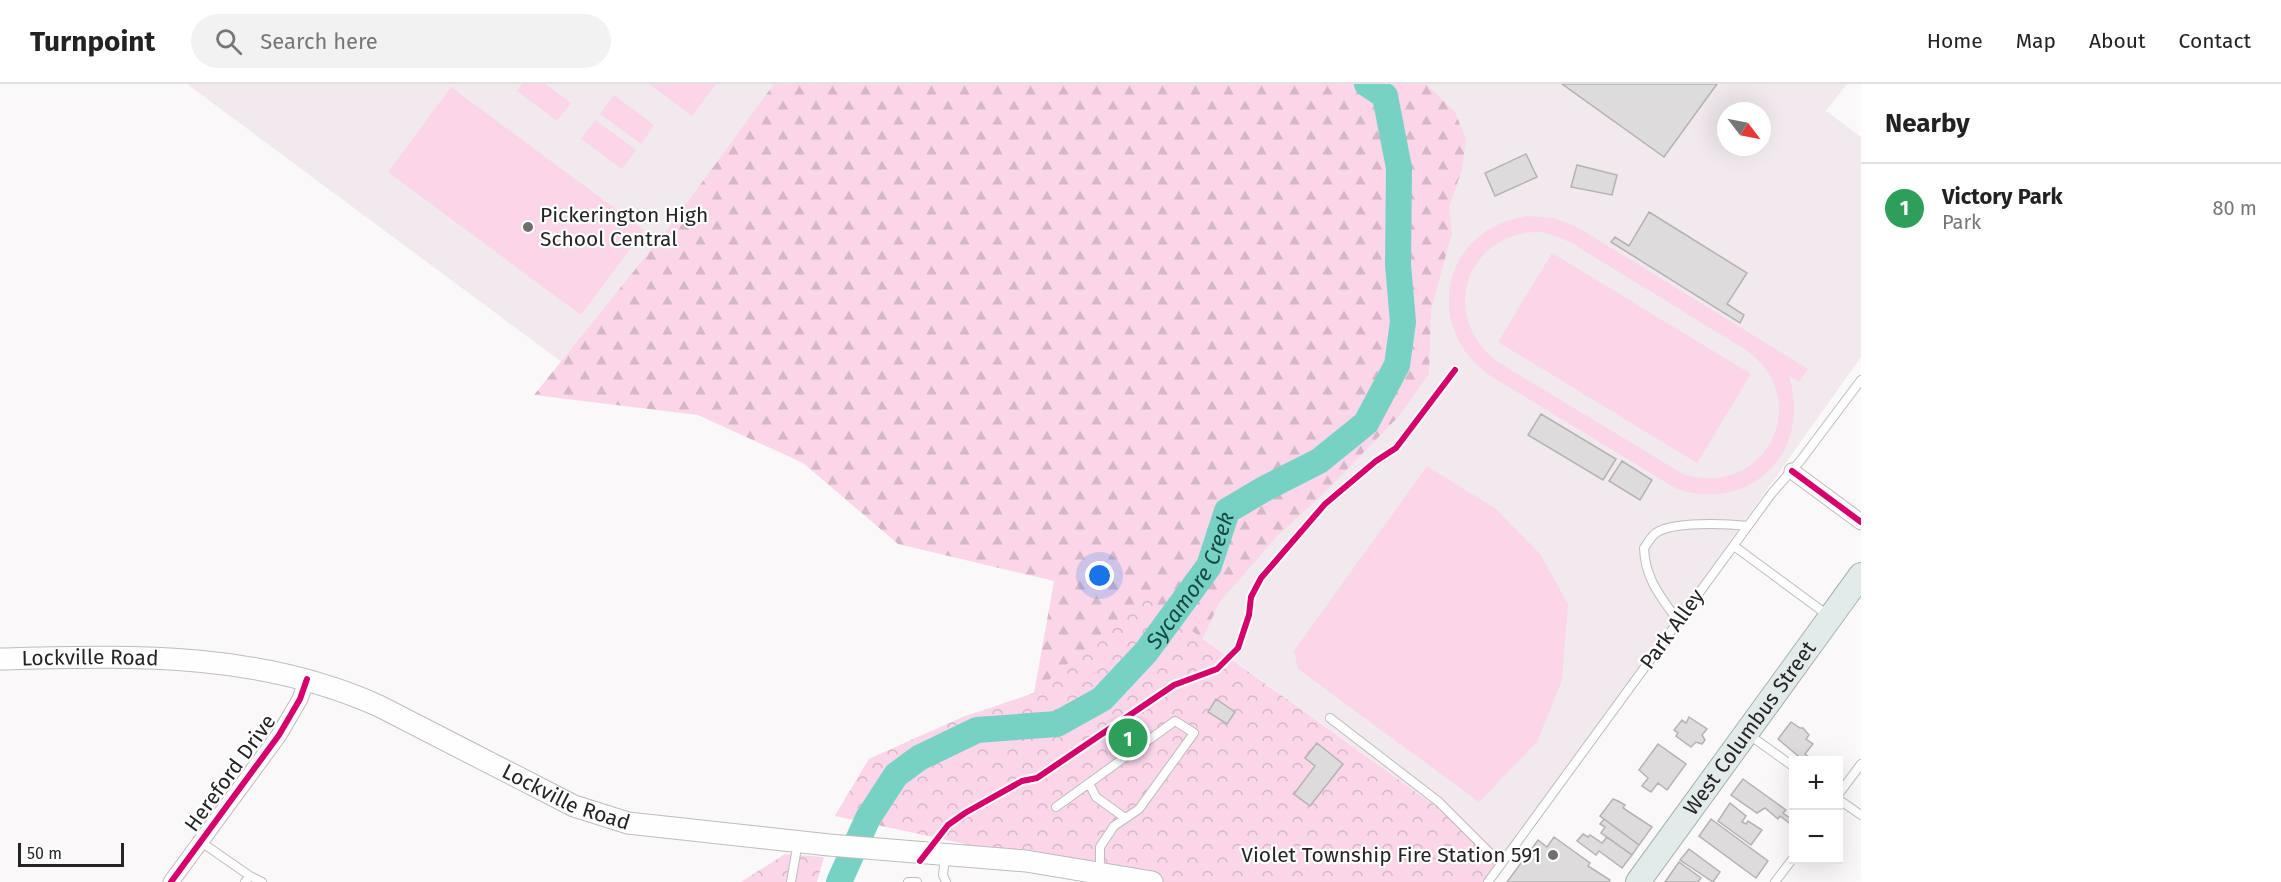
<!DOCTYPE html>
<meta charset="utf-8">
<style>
:root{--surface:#fff;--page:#f2f2f2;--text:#222;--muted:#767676;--line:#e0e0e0;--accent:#d93025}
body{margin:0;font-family:"Fira Sans",sans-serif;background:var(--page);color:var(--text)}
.controls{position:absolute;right:18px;bottom:18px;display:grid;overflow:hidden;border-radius:0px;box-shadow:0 6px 24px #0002}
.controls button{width:54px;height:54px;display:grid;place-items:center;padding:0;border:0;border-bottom:2px solid var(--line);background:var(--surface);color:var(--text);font:30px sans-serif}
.compass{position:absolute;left:1717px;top:18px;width:54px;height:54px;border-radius:50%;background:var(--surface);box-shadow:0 6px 24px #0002;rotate:122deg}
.scale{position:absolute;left:18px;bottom:15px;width:106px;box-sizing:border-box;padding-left:6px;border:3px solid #252324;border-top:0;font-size:16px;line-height:21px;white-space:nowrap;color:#252324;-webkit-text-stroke:4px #fff;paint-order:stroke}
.you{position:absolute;left:1100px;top:492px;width:21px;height:21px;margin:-15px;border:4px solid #fff;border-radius:50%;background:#1a73e8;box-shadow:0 0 0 9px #1a73e833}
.badge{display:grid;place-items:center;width:39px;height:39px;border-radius:50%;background:var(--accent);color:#fff;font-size:20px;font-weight:700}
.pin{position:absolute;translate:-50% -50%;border:3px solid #fff;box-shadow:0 2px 6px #0006}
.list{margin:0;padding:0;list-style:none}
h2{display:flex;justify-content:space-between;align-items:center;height:78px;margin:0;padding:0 24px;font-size:26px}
h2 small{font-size:20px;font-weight:400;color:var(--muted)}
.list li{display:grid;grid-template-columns:39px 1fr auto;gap:18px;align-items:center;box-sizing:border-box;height:90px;padding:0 24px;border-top:2px solid var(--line)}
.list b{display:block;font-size:22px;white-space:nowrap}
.list p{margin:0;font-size:20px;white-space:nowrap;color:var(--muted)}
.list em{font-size:20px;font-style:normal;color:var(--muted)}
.icon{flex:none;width:33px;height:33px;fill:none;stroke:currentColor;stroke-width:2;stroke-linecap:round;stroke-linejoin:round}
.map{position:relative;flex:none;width:1861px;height:798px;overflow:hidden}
header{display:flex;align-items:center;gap:36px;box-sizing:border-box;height:84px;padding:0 30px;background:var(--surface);border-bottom:2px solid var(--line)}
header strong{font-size:28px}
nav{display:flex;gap:33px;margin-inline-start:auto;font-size:21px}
.search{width:420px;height:54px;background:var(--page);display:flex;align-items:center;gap:15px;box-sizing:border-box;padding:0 21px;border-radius:33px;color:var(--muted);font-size:22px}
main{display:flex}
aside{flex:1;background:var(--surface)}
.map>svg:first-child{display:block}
.built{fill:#f1e9ed;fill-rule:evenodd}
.green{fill:#fad6e8;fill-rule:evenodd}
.forest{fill:url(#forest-firs)}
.park{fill:url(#park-crowns)}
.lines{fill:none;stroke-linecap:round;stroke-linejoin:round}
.river{stroke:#77d2c4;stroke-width:26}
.building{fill:#dddbdb;stroke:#b4b2b3;stroke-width:1.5}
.lane-casing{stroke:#bebcbc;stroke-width:10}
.street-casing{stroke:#bebcbc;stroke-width:17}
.secondary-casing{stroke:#bebcbc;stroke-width:23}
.primary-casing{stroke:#a2b0ae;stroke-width:26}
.lane{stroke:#fefefe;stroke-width:8}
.street{stroke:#fefefe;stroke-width:15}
.secondary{stroke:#fefefe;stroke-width:21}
.primary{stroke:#e2ebea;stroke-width:24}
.cycleway-casing{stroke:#fff;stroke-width:10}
.cycleway{stroke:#d6006c;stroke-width:6}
.poi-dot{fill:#706e6f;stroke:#fff;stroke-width:2}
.labels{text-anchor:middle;stroke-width:4.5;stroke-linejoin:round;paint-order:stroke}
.poi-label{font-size:21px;fill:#252324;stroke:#fff;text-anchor:start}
.street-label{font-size:21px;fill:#252324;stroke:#fff}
.water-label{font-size:22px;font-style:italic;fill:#134a41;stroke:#fff}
</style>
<header>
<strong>Turnpoint</strong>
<div class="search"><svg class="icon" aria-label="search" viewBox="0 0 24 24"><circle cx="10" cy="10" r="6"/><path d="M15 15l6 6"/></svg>Search here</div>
<nav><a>Home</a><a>Map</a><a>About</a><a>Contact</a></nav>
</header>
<main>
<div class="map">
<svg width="1861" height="798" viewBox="0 0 1861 798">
<defs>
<pattern id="forest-firs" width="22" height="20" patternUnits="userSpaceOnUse" patternTransform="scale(1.5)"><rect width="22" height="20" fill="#fad6e8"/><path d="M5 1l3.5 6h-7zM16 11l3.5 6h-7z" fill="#d6b7c7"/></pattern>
<pattern id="park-crowns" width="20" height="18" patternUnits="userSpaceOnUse" patternTransform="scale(1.5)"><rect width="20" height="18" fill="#fad6e8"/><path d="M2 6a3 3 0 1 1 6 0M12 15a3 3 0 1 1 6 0" fill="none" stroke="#d6b7c7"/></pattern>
</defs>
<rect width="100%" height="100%" fill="#fbf8f9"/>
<!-- built -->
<path class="built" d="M187,0h595l-211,285z
M1358,0h489l-21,27 35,26v220l-355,500 -345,-249zM1726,27h36v36h-36z"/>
<!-- green -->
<path class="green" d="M522,0h24l25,19 -14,18 -40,-30z
M649,0h67l-24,32z
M451,3l193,143 -63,85 -193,-143z
M614,11l40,30 -13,19 -41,-30z
M595,36l41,30 -14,19 -41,-30z
M1527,132l27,2 25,10 229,141 -9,13 -10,-6c23,75 -36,137 -112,113l-188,-114c-68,-49 -46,-147 38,-159zM1540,148l10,2 20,8 176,108c70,50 19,150 -63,124l-185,-112c-60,-45 -33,-130 42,-130z
M1552,169l199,121 -54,89 -199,-121z
M1427,382l69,43 44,45 28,50 -6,76 -25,62 -58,60 -181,-133 -4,-18z"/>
<!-- forest -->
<path class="forest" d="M774,0h652l29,28 11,27 -4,30 -13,38 3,26 -21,77 -2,64 -30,42 -77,79 -46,42 -57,66 -28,61 -267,171 -89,-19 34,-57 94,-42 71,-24 20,-112 -156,-37 -95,-81 -105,-48 -164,-20 133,-165z"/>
<!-- park -->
<path class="park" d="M1145,513l361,260 -18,25h-336l-85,-15 -179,-40 10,-6 -63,-5 34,-57 94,-42 66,-20z
M785,770l39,3 -7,25h-76z"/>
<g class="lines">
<!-- river -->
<path class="river" id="s1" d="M839,798l29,-64 28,-43 23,-17 58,-28 80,-6 45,-25 44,-47 63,-86 18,-55 37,-22 55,-28 47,-38 31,-58 6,-43 -5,-57 1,-97 -14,-72 -18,-12"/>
</g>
<!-- building -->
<path class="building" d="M1562,0h155l-53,73z
M1526,70l11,23 -42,19 -10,-23z
M1577,81l40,10 -5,20 -41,-8z
M1649,128l98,61 -20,31 17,11 -4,8 -129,-81 4,-5 14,9z
M1541,330l75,45 -13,21 -75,-45z
M1622,377l30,19 -12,20 -31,-19z
M1216,615l19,13 -8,12 -19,-12z
M1689,633l18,12 -5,6 3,5 -3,4 -6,-2 -5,5 -15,-11 2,-3 -4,-3 8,-10 4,3z
M1791,638l9,6h3l6,7 -3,4 7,5 -8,10 8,6h-10l-25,-21z
M1317,659l26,21 -33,42 -16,-12 21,-28 -10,-8z
M1658,660l28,20 -19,26 -9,-7 -7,9 -9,-6 6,-8 -9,-8z
M1743,695l43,31 -3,3 11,8 -2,4 -12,-9 -2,3 -13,-11 -8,5 -26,-18z
M1613,715l5,2 7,4 -2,3 29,19 -13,18 -39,-29z
M1730,719l16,13 -4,6 4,2 2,-3 14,9 -11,15 -33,-24z
M1604,735l35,26 -7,10 -31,-22 4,-6 -5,-3z
M1711,735l57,42 -12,17 -57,-42z
M1583,750l5,3 2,-2 12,8 5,-6 25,18 -10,13 -23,-17 -3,4 -19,-14z
M1554,753l36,26 -2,3 22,14 -1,2h-102l31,-42 9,7z
M1689,765l31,23 -7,10 -33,-22z
M1679,778l22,16 -3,4h-33z"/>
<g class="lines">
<!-- lane casing -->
<g class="lane-casing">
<path id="lane" d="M1734,462l95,70
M1678,537c-17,-24 -33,-42 -34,-73 4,-5 7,-12 12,-15 15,-12 73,-9 92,-7
M1330,634l109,84 62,62
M1748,650l46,33
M1089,699l7,14 29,21
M1838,711l23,-31
M1838,715l23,16
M1056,723l119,-86 19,12 -55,76 -25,17 -14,21v25
M201,758l49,34 -5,6
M945,773l-2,18 3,7
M250,792l12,6
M791,798l7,-40
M908,798h9
M1488,798l284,-389 29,-33 60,-80
M1775,798l19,-25"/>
</g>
<!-- street casing -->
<g class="street-casing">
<path id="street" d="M1792,387l69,51
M171,798l108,-147 21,-36 7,-20"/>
</g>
<!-- secondary casing -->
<g class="secondary-casing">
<g id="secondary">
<path id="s2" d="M0,575c131,-3 257,-8 379,47l195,100 54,17 201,22 197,16 126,21"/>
</g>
</g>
<!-- primary casing -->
<g class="primary-casing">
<g id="primary">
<path id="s3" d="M1638,798l223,-307"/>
</g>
</g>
<!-- lane -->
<use href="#lane" class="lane"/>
<!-- street -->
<use href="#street" class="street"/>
<!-- secondary -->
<use href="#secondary" class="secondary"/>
<!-- primary -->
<use href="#primary" class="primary"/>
<!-- cycleway casing -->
<g class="cycleway-casing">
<path id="cycleway" d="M1792,387l69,51
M920,777l28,-36 17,-12 57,-32 15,-3 137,-93 43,-16 21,-21 11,-33 2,-18 10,-19 64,-74 51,-43 20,-13 59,-78
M171,798l108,-147 21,-36 7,-20"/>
</g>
<!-- cycleway -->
<use href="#cycleway" class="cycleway"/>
</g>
<!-- markers -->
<g class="poi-dot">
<circle cx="528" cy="143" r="6"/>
<circle cx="1553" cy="771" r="6"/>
</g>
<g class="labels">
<!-- poi labels -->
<g class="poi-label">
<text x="540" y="138">Pickerington High<tspan x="540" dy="24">School Central</tspan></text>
<text x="1541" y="778" text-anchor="end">Violet Township Fire Station 591</text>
</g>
<!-- street labels -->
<g class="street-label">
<text transform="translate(1672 545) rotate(-54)" y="7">Park Alley</text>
<text dy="7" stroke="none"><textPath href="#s2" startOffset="90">Lockville Road</textPath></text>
<text dy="7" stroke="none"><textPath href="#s3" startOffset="190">West Columbus Street</textPath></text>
<text transform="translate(230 689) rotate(-54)" y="7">Hereford Drive</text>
<text dy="7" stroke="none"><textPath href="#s2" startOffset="594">Lockville Road</textPath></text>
</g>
<!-- water labels -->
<g class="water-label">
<text dy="8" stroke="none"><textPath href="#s1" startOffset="496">Sycamore Creek</textPath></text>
</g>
</g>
</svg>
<div class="controls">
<button>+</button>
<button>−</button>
</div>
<svg class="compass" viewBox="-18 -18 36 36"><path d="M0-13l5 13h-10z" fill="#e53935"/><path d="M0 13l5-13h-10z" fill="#767676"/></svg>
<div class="scale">50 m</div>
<div class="you"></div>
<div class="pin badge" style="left:1128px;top:654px;background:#2e9e5b">1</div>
</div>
<aside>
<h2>Nearby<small></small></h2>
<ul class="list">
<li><span class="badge" style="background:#2e9e5b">1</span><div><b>Victory Park</b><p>Park</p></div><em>80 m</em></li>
</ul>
</aside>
</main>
